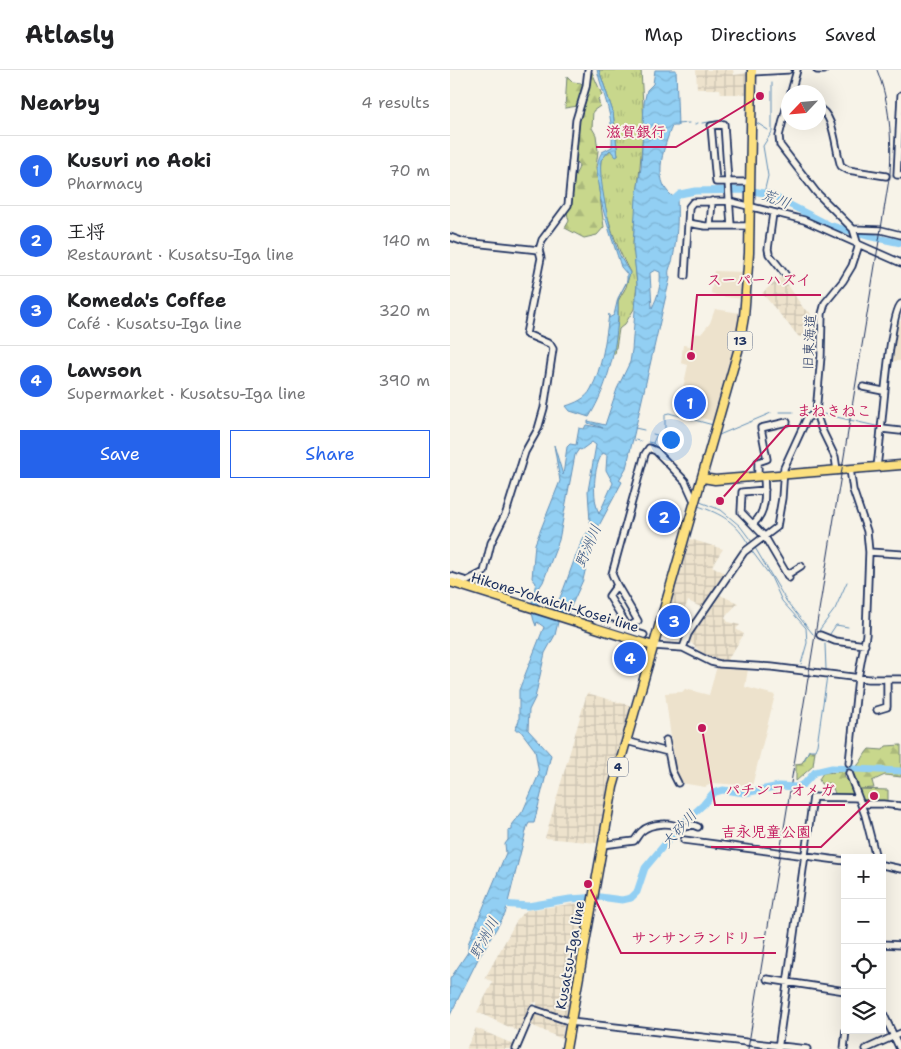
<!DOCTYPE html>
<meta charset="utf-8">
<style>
:root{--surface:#fff;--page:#f2f2f2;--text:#202124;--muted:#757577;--line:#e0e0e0;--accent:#2563eb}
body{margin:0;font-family:"Shantell Sans","Klee One",sans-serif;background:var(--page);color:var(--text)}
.controls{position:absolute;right:15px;bottom:15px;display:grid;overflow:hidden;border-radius:0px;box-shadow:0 5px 20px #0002}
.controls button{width:45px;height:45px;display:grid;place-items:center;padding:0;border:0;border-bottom:1px solid var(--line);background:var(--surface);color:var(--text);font:25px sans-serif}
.compass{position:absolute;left:331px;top:15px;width:45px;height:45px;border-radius:50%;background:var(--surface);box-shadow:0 5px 20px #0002;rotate:244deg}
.you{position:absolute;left:220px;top:369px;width:18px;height:18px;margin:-12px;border:4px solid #fff;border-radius:50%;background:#1a73e8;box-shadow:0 0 0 8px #1a73e833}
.badge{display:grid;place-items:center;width:32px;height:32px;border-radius:50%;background:var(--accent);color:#fff;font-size:16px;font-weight:700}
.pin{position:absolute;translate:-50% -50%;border:2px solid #fff;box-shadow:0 1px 5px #0006}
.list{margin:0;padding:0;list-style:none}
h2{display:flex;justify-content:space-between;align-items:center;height:65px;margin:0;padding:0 20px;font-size:21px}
h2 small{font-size:16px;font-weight:400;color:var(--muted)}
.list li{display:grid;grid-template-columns:32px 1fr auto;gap:15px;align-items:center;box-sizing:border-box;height:70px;padding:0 20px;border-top:1px solid var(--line)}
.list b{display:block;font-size:19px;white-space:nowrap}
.list p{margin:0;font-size:16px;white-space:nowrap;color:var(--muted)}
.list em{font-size:16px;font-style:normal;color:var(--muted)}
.actions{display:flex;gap:10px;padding:15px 20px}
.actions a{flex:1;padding:11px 0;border:1px solid var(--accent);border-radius:0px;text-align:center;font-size:18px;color:var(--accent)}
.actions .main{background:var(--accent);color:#fff}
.icon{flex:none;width:28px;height:28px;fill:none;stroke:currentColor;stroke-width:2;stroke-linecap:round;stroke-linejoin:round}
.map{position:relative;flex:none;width:451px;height:979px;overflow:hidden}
header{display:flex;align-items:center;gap:30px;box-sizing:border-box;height:70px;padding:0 25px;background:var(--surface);border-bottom:1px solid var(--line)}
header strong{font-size:24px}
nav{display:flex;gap:28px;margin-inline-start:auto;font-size:18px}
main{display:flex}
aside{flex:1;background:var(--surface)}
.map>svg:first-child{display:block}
.built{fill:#ede2cc}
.industrial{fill:url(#industrial-grid)}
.grass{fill:url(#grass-tufts);stroke:#728375}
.forest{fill:url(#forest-firs);stroke:#728375}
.park{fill:#c8d78c;stroke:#728375}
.water{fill:url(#water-waves);stroke:#628fb7;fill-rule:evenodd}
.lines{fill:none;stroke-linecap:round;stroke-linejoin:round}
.stream{stroke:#628fb7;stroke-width:1}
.river{stroke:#92cff3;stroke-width:7}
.minor-tunnel{stroke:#cbcccc;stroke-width:5.5;stroke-dasharray:5.5 3;stroke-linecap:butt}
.minor-casing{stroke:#1b2f5e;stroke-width:9}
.major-casing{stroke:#1b2f5e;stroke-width:11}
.minor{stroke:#f7f3e8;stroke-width:5.5}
.major{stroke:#fce080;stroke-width:8}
.rail{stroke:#1b2f5e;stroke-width:1}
.labels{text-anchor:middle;stroke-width:4;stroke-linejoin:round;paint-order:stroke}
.shield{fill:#f7f3e8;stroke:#5d6a87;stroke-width:1}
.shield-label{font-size:12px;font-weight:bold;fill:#1b2f5e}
.street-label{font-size:14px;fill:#1b2f5e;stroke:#f7f3e8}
.water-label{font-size:15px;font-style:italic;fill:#395783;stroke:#f7f3e8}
.leader{fill:none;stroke:#c2185b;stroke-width:2}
.callout-dot{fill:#c2185b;stroke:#f7f3e8;stroke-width:2}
.callout-label{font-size:15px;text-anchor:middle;font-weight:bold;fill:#c2185b;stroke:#f7f3e8;stroke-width:4;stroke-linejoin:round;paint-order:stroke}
</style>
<header>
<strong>Atlasly</strong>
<nav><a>Map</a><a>Directions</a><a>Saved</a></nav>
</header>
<main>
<aside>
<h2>Nearby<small>4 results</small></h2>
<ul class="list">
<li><span class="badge">1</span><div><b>Kusuri no Aoki</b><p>Pharmacy</p></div><em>70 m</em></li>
<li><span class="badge">2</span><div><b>王将</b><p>Restaurant · Kusatsu-Iga line</p></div><em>140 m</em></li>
<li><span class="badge">3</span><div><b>Komeda's Coffee</b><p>Café · Kusatsu-Iga line</p></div><em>320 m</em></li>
<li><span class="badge">4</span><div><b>Lawson</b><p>Supermarket · Kusatsu-Iga line</p></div><em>390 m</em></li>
</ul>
<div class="actions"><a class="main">Save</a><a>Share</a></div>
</aside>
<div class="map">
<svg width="451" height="979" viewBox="0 0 451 979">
<defs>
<pattern id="industrial-grid" width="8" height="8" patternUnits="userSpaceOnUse" patternTransform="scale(1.25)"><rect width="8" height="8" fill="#ede2cc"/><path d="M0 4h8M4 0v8" fill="none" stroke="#cbc2b2"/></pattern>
<pattern id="grass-tufts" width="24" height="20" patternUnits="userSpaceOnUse" patternTransform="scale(1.25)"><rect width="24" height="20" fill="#c8d78c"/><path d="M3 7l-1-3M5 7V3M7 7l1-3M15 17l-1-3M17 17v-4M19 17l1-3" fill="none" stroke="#abb97b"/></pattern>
<pattern id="forest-firs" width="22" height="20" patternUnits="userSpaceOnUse" patternTransform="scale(1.25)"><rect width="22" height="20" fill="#c8d78c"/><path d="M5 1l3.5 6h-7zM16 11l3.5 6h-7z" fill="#abb97b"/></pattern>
<pattern id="water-waves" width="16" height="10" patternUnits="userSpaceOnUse" patternTransform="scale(1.25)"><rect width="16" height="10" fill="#92cff3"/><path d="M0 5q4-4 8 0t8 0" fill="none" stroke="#7db2d3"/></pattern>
</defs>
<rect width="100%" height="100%" fill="#f7f3e8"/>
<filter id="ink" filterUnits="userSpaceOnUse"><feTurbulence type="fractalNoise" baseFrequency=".02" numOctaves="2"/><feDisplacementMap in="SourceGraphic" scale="10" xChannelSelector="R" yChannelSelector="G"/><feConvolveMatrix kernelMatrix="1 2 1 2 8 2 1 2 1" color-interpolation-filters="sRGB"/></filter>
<g filter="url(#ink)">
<!-- built -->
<path class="built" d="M264,201l31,1 -2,27 -25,-3 -7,-3z
M265,239l25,4 -12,64 -12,45 -38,-11 10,-46 -7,-2 2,-18 7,1 2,-13 9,1 9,-11z
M446,251h5v40h-8z
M267,596l31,3 -3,18 30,8 -23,91 -39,-3 -8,4 -24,-4 -6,-16 -10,-74 17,-1 3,-3 24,6z"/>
<!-- industrial -->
<path class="industrial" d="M246,0h37l1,5 13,-2v21h-26l-1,-5h-23z
M332,206l22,33 6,3 1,6 -6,3v6l4,4 10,1v4l-20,1 -37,-44z
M237,468l36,11 -11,17 15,8 -22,35 -17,-8 -8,18 -11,-5 -1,-7z
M270,525l18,8 -13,14 3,5 12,3 -4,4 8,5 -17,27 -21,-4 -18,-17 2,-6z
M137,623l45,13 -25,87 -10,50 -52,-5z
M137,832l-19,117 -31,-9v-8l-5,1 -12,29 -43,-20 16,-30 -8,-4 33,-60 9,-8z
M89,944l25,7 -2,18 -33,-15 5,-9z
M26,958l39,17 -2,4h-47z"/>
<!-- grass -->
<path class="grass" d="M149,0h42l3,53 -11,119 4,42 -3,25 -9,15 -6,5 -4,25h-3l6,-33v-20l8,-14 4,-15c-16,-28 -33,-80 -29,-112l9,-10 8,6 -5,-44z"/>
<!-- forest -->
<path class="forest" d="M142,2l10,23 -4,4 2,7 -7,5 -1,17 4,7 2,16 -2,16 8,60 -7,8 -13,3 -19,-10 4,-7c-4,-12 -2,-29 3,-41 2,-5 6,-8 7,-14l-4,-6 5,-52z
M117,6l6,6 8,1 4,6 -7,17 -13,2z
M451,675v32l-16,-2 -13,6 2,7 -14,1 -7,-17 -9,1 1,6 5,2 5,15h-19l-5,-13 -10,1 -2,-5 4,-6c10,-1 28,0 35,-8 4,-4 6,-11 11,-16l14,1 3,-4z
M359,681h6l-2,15 -17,15v-17l6,-1z"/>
<!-- park -->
<path class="park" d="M407,719l31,1v12h-25z"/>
<!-- water -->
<path class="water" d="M147,0h2l14,42 5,44 -2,1 -6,-7 -9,10c-3,21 11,85 23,103 2,4 4,6 6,10 -2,9 -12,22 -12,29 1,38 -9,83 -29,115l-19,-6 -4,-5c9,-3 20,-7 25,-17 11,-20 15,-51 18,-75v4l5,-3 4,-17 9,-16v-8l-6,-7c-7,-25 -35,-93 -19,-115l10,-5c2,-30 -8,-49 -15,-77z
M205,0h21l2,56h-6c-9,23 -22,59 5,73 1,20 0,39 -4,59 -1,7 -7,13 -3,20l-41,178 -3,12 -7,12 3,2 -29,55 -10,43 -9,20 -7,15 -9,7 -3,13 -10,18 -10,45 -6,12 -1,20 23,25 -17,68h-5l-2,4 -22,87 -27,45 -28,56v-36l18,-27v-8l38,-91 -1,-9 3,-4v-9l4,-1v-5l11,-14 16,-37 -4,-24 -15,-20h-5l4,-9v-31l25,-63 -7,-5 -1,4c-7,-15 -4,-28 0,-43l-4,-5 3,-34 25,-63 -6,-36 9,30 4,-28 3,-3 6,1 3,-17 5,1 2,-4 17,3 -15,-5v-2l17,4 12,-36 13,-27 2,-12 5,-66 -4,-38 3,-48 5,-30 3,-65 3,-13 6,-6zM205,200l5,2c1,14 -2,24 -8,36l-2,-35zM142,372l4,3 -8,46 2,31 3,3c-3,5 -7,8 -9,13 -14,26 -18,55 -35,79l-6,-1 -4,-4 -2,-21 6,-9 16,-42 16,-85 4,-6 2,1zM153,383l4,2 -1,15 7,13 -14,31c-7,-16 -6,-48 4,-61z"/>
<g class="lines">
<!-- stream -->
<path class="stream" d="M252,53l22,-3
M307,53l11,7
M227,54l12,-1
M245,54l3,-1
M314,123l4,-17 -5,-30 9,-14v-49
M329,342h14
M369,343l61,14
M185,358l9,2
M203,364l12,3v-23l4,-1 44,12
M269,365l52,-22
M184,370l7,1
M198,372l5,1 13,14
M203,373l3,-7
M221,401l6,6
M238,412l6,12
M250,432l21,8 19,16 12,16
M248,436c24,8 38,16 51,39
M304,476l33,56 26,32
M301,480l20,27 11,24 24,27 1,15 -6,21
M369,563l1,-4 15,-20 12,-27
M378,567l8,-12 12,2
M375,574l1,25
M354,691l5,-11h6l2,-5 10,-69"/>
<!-- river -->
<path class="river" d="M220,133l10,-9 15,-3 52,-1 22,4 60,31 38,11 34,7
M52,834l26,2 42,-7 30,-2 22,3 9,-2 6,-6 8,-24 36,-43 22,-20 10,-12 10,-3 22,3 34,-7 18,1 7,-3 11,-12 17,-4 69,3"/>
<!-- minor-tunnel -->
<path class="minor-tunnel" d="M436,106l7,1"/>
<!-- minor casing -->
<g class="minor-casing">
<path id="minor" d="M367,0h7
M302,2l36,-2
M341,22l6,-22
M451,25l-4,80h4
M338,31l-9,35 1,9 36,47 37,37 4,13 1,6 -6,18 -9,15 -18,22 -3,11 -1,42 -5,57 5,15 14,29 2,13
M368,38c17,6 17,42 23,58l7,4 38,6
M323,143l-5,36 1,5 16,20
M238,153l17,3h45
M260,156l2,-25
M281,156l-3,-44h-12l-5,-56 13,-2 4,58h22
M403,159l28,1 20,5
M0,167l14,5 75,8
M235,206l4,-69 4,-5 35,-1 76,19 97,43
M413,317l20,4
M432,359l18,2
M427,396c4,-23 12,-153 24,-162
M308,406v-14l9,-3 -6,-31 26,-6
M315,420l-23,2 -1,20 24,25 24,41
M304,453c13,-12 11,-30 10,-47
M419,482l32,2
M337,505l14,-9
M1,506l16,5 17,-9 7,-29 15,-30 19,-61 13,-23 6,-21 9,-59 -3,-5 -24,-10 13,-66 2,-10 -2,-8 3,-10 26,-35 8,-85 10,-33 2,-17
M167,515l-5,-11 33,-120 4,-6 7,3 29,30 10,22
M167,515l21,36 -10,6 -19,-31z
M146,550l48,15
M370,565l15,6 30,4
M203,576l30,2 28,14 9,2 52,3 96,12h33
M233,578l5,-14 56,-82 33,-25 5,-29 2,-30 23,-50 9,-5
M427,640l10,-3v-28
M216,670l6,31 6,12
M176,671l42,11
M399,693l9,-85 8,-43 3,-83 -2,-21 -14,-41 -3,-21
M399,703l16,42 11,43
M411,734h22l18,2
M234,770l161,21
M152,775l32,-4c3,-3 4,-7 8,-10 9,-8 29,-9 38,-3l13,-3 5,2
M432,795l19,4
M432,874l19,1
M317,909l78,12
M432,941l18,38
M66,979l17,-40 38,13 236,27
M328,979l35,-252c16,1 30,0 45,1
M394,979l2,-19
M416,979l35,-16"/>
</g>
<!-- major casing -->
<g class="major-casing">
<path id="major" d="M253,408l12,2 186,-15
M0,512l203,64
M116,979l47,-262 125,-436 6,-34 5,-64 3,-183"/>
</g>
<!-- minor -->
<use href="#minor" class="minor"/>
<!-- major -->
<use href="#major" class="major"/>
<!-- rail -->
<path class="rail" d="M341,713l99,-610c2,-35 0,-70 -13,-103
M298,979l42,-258"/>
</g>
</g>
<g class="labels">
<!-- shield labels -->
<g class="shield">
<rect x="277.5" y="261.5" width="25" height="19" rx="4"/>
<rect x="158" y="687.5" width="20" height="19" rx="4"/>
</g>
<g class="shield-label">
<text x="290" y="275">13</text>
<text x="168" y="701">4</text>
</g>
<!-- street labels -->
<g class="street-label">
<text transform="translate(359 272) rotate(-87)" y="5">旧東海道</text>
<text transform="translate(105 532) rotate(17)" y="5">Hikone-Yokaichi-Kosei line</text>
<text transform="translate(120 885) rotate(-80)" y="5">Kusatsu-Iga line</text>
</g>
<!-- water labels -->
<g class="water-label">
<text transform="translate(326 129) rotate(20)" y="5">荒川</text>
<text transform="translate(138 476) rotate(-67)" y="5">野洲川</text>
<text transform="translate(229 759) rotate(-48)" y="5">大砂川</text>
<text transform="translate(34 868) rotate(-62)" y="5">野洲川</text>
</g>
</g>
<!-- callouts -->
<path class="leader" d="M310 26L226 77H146M241 286L247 225H371M270 431L336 356H431M252 658L265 735H395M424 726L371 777H261M138 814L171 883H326"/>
<g class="callout-dot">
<circle cx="310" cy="26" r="5"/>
<circle cx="241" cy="286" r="5"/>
<circle cx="270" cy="431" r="5"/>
<circle cx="252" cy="658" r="5"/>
<circle cx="424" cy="726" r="5"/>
<circle cx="138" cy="814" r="5"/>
</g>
<g class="callout-label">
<text x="186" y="67">滋賀銀行</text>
<text x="309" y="215">スーパーハズイ</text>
<text x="384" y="346">まねきねこ</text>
<text x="330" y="725">パチンコ オメガ</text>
<text x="316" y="767">吉永児童公園</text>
<text x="249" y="873">サンサンランドリー</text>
</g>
</svg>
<div class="controls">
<button>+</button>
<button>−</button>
<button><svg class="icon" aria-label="locate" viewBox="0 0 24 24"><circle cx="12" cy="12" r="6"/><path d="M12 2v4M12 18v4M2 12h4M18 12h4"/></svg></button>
<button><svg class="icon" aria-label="layers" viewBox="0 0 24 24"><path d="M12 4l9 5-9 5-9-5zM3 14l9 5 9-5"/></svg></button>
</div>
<svg class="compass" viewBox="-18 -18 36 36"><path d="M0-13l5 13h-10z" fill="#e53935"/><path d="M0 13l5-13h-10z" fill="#757577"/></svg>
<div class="you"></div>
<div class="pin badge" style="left:240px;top:333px">1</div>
<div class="pin badge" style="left:214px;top:447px">2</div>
<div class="pin badge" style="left:224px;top:551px">3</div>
<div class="pin badge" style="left:180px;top:588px">4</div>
</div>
</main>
